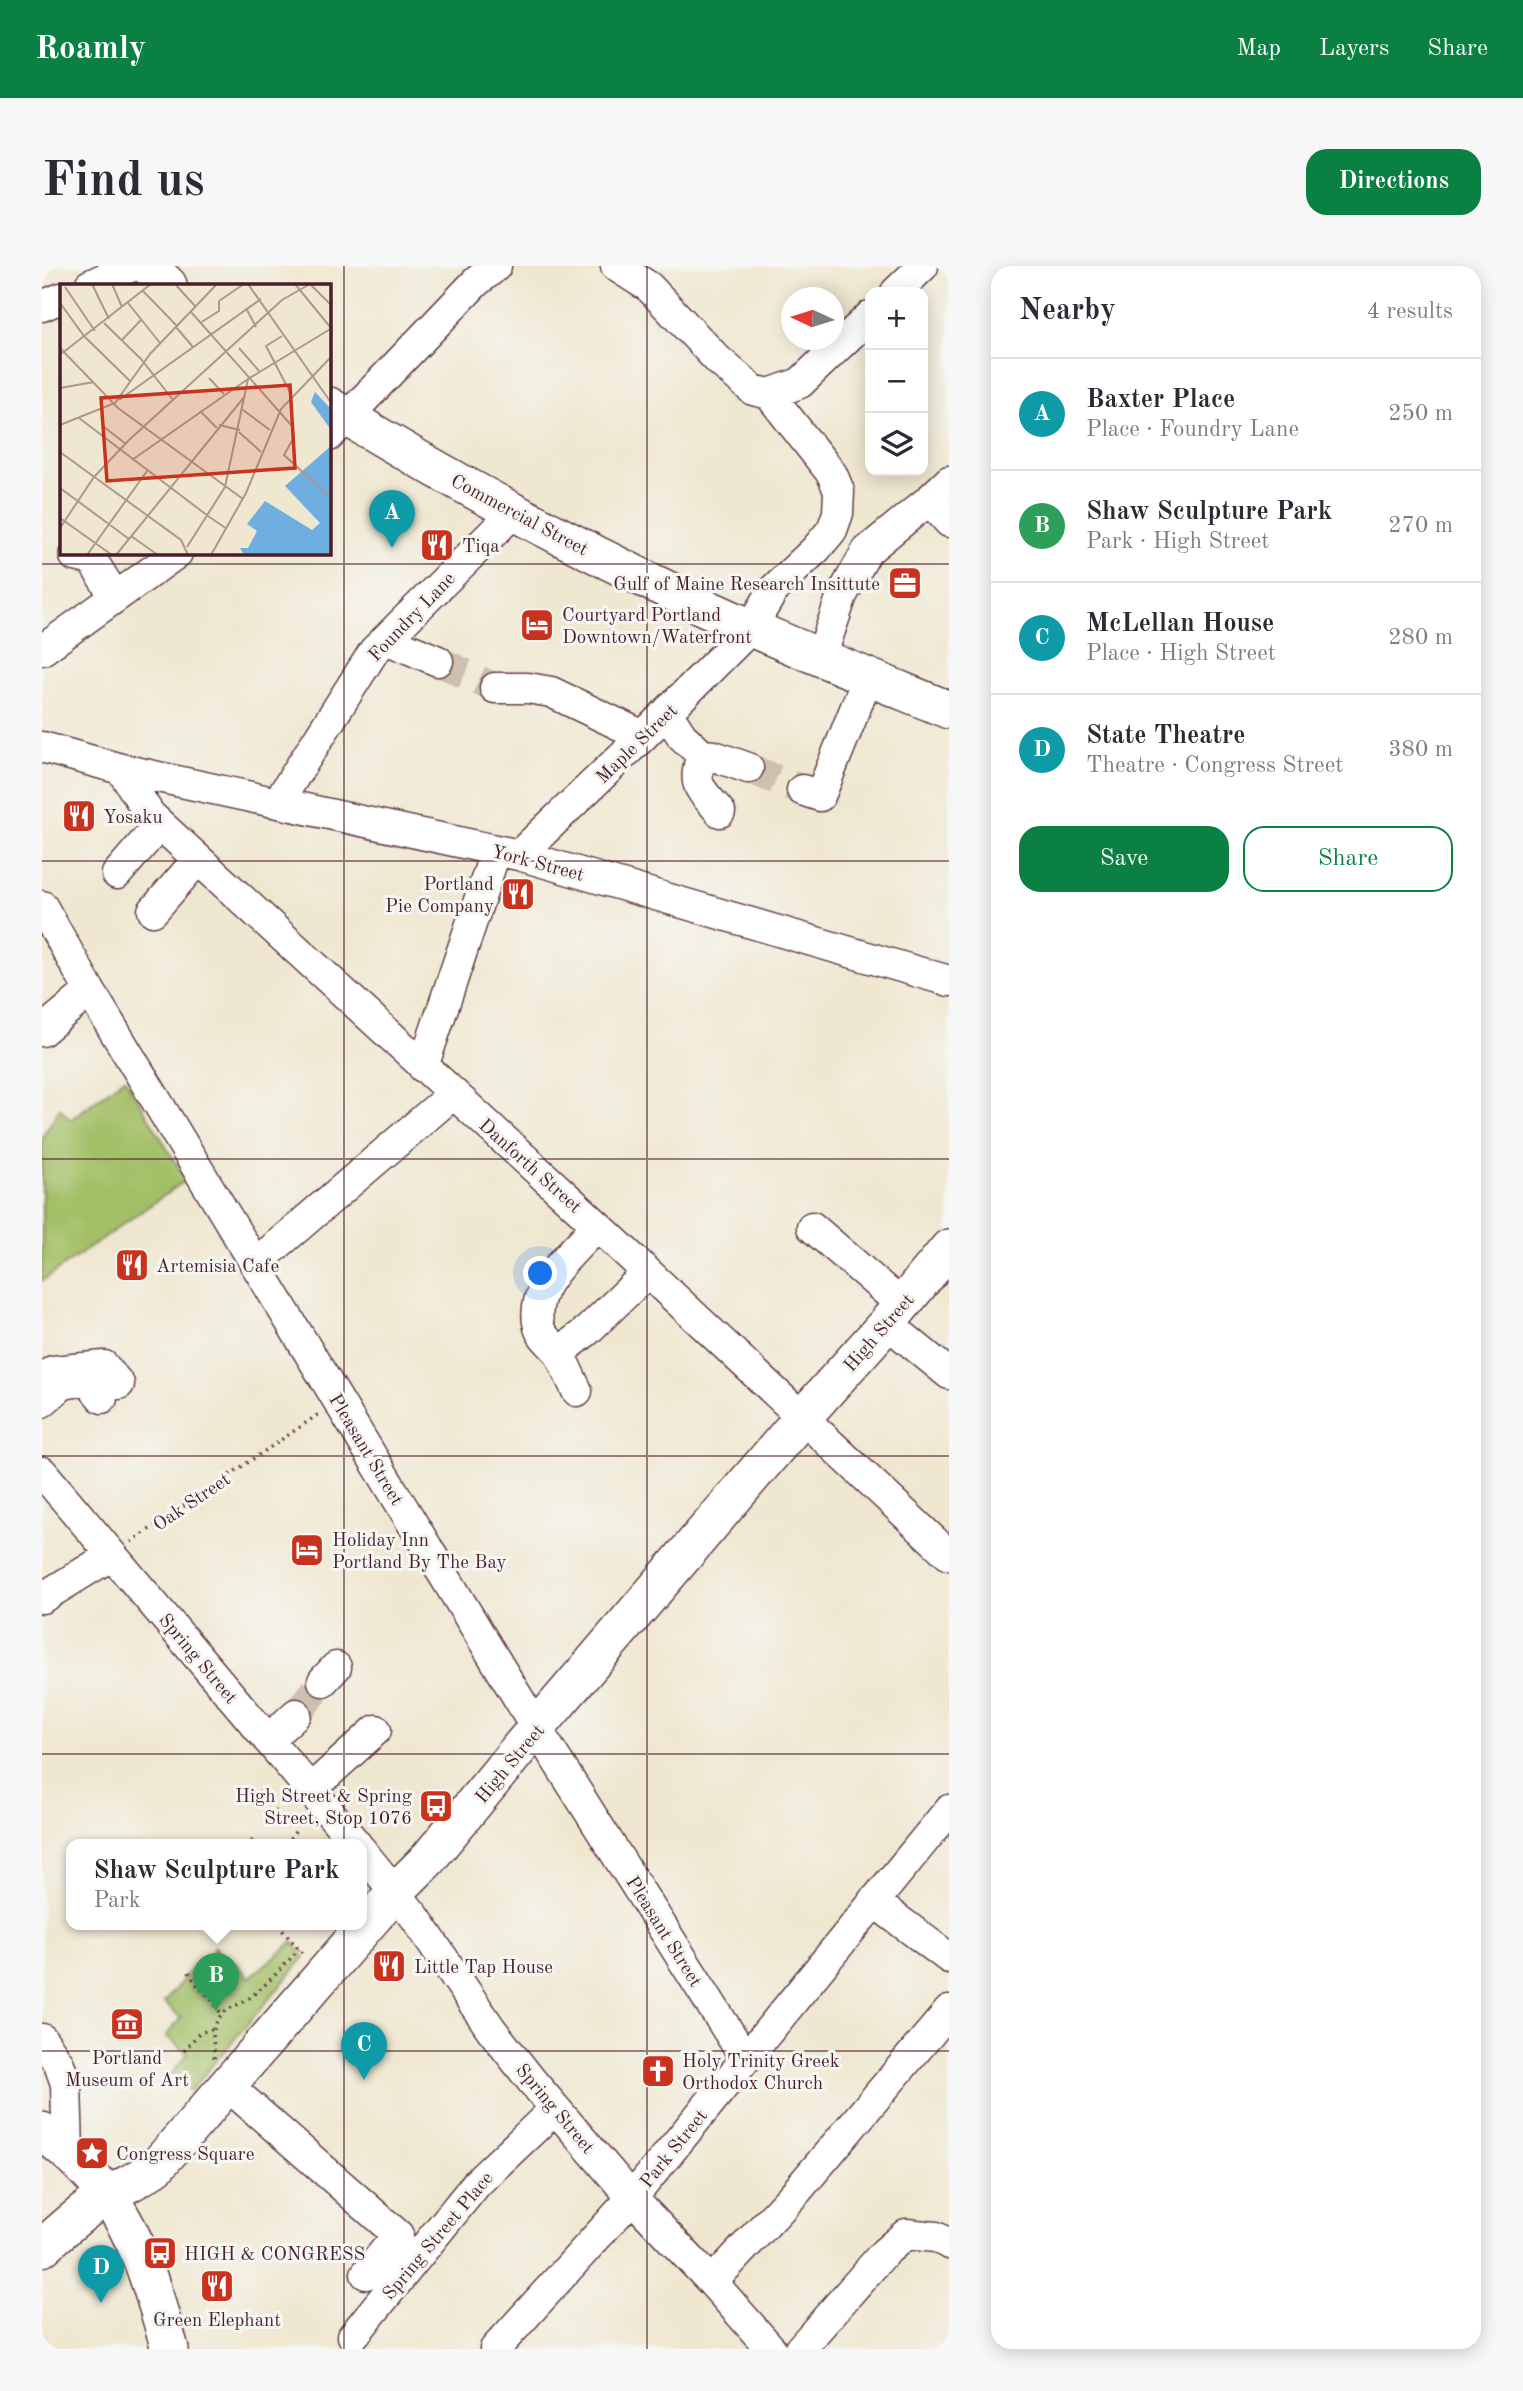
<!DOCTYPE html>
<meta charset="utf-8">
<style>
:root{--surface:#fff;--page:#f7f7f7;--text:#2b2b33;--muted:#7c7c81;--line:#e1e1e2;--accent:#0b8043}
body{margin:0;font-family:"Old Standard TT",serif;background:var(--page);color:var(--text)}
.controls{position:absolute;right:21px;top:21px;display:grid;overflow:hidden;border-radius:14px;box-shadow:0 4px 18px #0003}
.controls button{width:63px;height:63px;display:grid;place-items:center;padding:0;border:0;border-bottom:2px solid var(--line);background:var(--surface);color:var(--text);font:35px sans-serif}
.compass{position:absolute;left:739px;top:21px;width:63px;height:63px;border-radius:50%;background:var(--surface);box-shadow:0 4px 18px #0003;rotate:274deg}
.you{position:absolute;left:499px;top:1008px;width:24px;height:24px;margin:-18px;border:5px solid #fff;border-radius:50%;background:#1a73e8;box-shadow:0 0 0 10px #1a73e833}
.badge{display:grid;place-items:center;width:46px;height:46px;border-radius:50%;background:var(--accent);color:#fff;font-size:23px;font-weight:700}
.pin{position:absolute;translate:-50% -58px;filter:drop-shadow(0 2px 4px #0008)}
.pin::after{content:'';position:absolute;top:37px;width:24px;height:21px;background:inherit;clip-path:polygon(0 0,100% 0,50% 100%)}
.popup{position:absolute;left:24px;top:1573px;width:301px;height:91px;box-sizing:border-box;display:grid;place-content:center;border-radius:14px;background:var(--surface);filter:drop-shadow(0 2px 5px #0005);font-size:23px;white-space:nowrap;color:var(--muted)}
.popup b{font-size:26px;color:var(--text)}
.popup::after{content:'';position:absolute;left:50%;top:100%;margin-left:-14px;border:14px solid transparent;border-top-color:var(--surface)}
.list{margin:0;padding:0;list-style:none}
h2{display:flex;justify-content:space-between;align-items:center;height:91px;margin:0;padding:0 28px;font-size:30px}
h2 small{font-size:23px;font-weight:400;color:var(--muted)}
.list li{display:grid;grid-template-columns:46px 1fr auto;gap:21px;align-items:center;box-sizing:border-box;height:112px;padding:0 28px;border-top:2px solid var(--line)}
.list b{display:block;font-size:26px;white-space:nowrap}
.list p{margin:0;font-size:23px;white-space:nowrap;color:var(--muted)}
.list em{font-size:23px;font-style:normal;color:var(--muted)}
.actions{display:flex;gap:14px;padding:21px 28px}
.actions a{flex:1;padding:16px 0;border:2px solid var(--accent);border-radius:21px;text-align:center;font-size:24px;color:var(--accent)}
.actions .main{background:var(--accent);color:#fff}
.icon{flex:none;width:38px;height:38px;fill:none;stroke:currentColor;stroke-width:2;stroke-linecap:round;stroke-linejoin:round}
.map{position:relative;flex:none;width:907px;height:2083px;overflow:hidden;border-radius:21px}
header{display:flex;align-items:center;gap:42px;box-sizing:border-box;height:98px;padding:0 35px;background:var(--accent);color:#fff}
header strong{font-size:33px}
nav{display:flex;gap:38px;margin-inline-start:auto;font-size:24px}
.intro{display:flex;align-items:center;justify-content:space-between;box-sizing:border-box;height:168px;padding:0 42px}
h1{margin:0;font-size:49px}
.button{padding:18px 32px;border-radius:21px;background:var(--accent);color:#fff;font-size:24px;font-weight:700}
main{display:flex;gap:42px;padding:0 42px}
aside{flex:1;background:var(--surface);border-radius:21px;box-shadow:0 4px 18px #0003}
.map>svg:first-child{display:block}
.green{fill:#a3bf66;stroke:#766f48;stroke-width:2}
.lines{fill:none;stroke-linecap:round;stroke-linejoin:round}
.minor-tunnel{stroke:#cebfaf;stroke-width:30;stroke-dasharray:30 15;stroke-linecap:butt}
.minor-casing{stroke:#633d44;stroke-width:33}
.major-casing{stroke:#633d44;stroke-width:40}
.path{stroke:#633d44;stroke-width:3.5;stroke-dasharray:2 5;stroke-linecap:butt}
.minor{stroke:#fff;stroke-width:30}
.major{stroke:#fff;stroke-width:37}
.grid{fill:none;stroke:#4a1f2b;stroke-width:2;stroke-opacity:0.55}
.labels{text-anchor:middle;stroke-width:6;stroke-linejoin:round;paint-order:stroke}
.street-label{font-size:19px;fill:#4a1f2b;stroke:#f6f6f2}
.poi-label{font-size:19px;fill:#4a1f2b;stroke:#f6f6f2;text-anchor:start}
.inset-road{fill:none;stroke:#ad978e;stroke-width:2}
.view{fill:#c8321e;fill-opacity:0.15;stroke:#c8321e;stroke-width:3.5}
.inset-edge{fill:none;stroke:#4a1f2b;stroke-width:3.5}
</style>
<header>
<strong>Roamly</strong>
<nav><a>Map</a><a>Layers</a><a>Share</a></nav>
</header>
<div class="intro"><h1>Find us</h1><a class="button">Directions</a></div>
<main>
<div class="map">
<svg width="907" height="2083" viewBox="0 0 907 2083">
<rect width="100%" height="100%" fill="#f6f6f2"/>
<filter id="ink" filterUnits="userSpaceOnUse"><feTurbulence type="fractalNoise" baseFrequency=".0143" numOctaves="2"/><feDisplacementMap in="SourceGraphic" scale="14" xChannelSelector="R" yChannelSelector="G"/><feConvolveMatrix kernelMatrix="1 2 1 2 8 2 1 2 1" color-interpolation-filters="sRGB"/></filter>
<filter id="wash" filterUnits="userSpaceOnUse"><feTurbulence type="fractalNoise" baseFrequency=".00686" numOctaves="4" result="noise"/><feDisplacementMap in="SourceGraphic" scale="28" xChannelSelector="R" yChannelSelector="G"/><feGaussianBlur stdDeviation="1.57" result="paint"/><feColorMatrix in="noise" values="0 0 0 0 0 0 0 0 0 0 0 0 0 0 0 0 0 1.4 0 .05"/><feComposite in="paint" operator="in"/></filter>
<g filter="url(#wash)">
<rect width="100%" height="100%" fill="#efe7d0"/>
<!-- green -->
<path class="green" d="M83,812l61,102 -144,101v-144l18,-29 10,12z
M251,1676l12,15 -115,134 -19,-17 17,-20 -22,-18 15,-18 -17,-15 35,-43 10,-3 5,-10 18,19 4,-3 13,15z"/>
</g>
<g filter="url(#ink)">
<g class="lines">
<!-- minor-tunnel -->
<path class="minor-tunnel" d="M396,395l57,27
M706,502l54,22
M254,1448l27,-33"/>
<!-- minor casing -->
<g class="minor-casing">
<path id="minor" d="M574,0l33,21 69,73 35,30 16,4 31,-11 70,-67
M48,19l42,-19
M854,26l27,-26
M0,40l19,-8
M287,170l147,-154 20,-16
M887,234l20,22
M33,290l17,4 23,37
M344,373l52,22
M0,384l135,-97
M779,391l21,-62 25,-44 62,-51 20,-19
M453,422h33l23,4 92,44
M625,447l15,23 20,19 12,1 34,12
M0,481l79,22 398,86 430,126
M660,489c-11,32 -1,34 18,57
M79,503l29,46 447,410 352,330
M760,524l18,6 48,-119
M236,536l96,-151 140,-139
M477,589l124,-119 108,-108 23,-39 42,-40 16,-19 6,-17 1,-22 -7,-17 -63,-80
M75,608l43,-50
M0,640l48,85 447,738 208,329
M111,645l45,-52
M0,765l48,-40
M381,801l73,-217
M770,961l90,78
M213,998l198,-170
M845,1057l62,51
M517,1087c-6,-8 -18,-17 -20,-26 -11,-42 35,-74 58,-102
M0,1115l11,-10 51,-5 15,18
M535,1125l-18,-38 29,-23 59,-57
M0,1136l21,-18 24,-4 15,18
M0,1206l315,373
M0,1332l70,-43
M281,1415l13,-14
M226,1474l28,-26
M268,1524l66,-60
M319,1584l54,67 76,112 40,51 101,118 80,84 59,67
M831,1635l76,57
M0,1773l17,25 7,20 2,68
M186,1820l170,149 -32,39
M670,2016l84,-90 153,-181
M311,2070l124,-153 78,-74
M453,2083l137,-151 317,-388
M758,2083l84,-96 22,-19 30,3 13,7"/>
</g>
<!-- major casing -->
<g class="major-casing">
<path id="major" d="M106,0l20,19
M287,140c101,62 206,119 312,171 101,50 205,91 308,133
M0,1865c24,19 47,40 65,64 33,44 48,102 63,154
M0,1982c21,-19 42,-38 66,-53 17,-10 34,-17 49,-29l239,-275 32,-32 94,-114 280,-327 85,-95 62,-75"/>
</g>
<!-- path -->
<path class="path" d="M89,1276l188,-128
M207,1535l15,-12
M222,1553l15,-11
M203,1579l7,-5 8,5
M244,1579l11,-16
M236,1659l26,30
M147,1706c8,18 25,24 32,43
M142,1785l15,-18 14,-4
M172,1792c1,-9 -3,-23 1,-32 6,-19 24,-19 37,-30 17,-14 32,-30 47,-47"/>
<!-- minor -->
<use href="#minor" class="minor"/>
<!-- major -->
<use href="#major" class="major"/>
</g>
</g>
<!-- grid -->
<path class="grid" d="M302,0v2083M605,0v2083M0,298h907M0,595h907M0,893h907M0,1190h907M0,1488h907M0,1785h907"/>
<!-- icons -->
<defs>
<g id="restaurant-square" transform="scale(1.75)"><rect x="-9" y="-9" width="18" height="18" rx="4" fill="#c8321e" stroke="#f6f6f2"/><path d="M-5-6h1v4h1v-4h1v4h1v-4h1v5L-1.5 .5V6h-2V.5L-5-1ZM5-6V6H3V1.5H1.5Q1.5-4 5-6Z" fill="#fff"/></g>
<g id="office-square" transform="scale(1.75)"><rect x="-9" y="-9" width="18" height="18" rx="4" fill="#c8321e" stroke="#f6f6f2"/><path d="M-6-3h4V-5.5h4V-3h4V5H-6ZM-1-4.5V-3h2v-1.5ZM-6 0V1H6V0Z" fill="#fff"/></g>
<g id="hotel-square" transform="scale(1.75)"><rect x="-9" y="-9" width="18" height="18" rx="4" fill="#c8321e" stroke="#f6f6f2"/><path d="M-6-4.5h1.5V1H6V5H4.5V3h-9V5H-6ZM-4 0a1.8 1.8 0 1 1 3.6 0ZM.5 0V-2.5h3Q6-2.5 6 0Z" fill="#fff"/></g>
<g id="bus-square" transform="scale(1.75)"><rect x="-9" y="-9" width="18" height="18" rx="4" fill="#c8321e" stroke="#f6f6f2"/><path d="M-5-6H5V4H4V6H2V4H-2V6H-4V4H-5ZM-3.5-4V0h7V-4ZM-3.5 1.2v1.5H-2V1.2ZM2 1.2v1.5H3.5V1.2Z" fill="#fff"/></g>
<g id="museum-square" transform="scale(1.75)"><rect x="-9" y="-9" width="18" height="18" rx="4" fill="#c8321e" stroke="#f6f6f2"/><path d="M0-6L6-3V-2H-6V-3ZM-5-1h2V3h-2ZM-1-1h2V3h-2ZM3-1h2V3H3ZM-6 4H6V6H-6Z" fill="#fff"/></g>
<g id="church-square" transform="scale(1.75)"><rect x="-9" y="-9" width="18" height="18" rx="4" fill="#c8321e" stroke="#f6f6f2"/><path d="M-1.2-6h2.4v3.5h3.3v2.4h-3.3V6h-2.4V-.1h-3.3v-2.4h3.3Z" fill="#fff"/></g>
<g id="sight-square" transform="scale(1.75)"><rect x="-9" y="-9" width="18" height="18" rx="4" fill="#c8321e" stroke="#f6f6f2"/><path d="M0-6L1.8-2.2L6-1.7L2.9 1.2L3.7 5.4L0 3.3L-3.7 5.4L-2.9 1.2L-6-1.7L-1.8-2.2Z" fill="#fff"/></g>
</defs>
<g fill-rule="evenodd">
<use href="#restaurant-square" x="395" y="279"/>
<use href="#office-square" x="863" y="317"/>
<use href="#hotel-square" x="495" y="359"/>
<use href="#restaurant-square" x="37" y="550"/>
<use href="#restaurant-square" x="476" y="628"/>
<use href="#restaurant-square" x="90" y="999"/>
<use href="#hotel-square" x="265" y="1284"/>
<use href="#bus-square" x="394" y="1540"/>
<use href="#restaurant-square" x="347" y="1700"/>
<use href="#museum-square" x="85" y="1758"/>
<use href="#church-square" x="616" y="1805"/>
<use href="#sight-square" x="50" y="1887"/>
<use href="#bus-square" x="118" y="1987"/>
<use href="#restaurant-square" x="175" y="2020"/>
</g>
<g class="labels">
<!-- street labels -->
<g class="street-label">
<text transform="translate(478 248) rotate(28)" y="7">Commercial Street</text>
<text transform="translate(369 350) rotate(-46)" y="7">Foundry Lane</text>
<text transform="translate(594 477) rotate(-44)" y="7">Maple Street</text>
<text transform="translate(496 596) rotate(15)" y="7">York Street</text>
<text transform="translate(489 899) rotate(42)" y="7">Danforth Street</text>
<text transform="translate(836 1066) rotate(-49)" y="7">High Street</text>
<text transform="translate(325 1183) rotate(59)" y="7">Pleasant Street</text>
<text transform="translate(149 1235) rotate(-34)" y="7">Oak Street</text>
<text transform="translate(157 1392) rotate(50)" y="7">Spring Street</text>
<text transform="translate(467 1497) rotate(-50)" y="7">High Street</text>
<text transform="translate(623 1665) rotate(58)" y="7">Pleasant Street</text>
<text transform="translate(514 1842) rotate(50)" y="7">Spring Street</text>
<text transform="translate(631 1882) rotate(-51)" y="7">Park Street</text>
<text transform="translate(395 1969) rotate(-50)" y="7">Spring Street Place</text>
</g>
<!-- poi labels -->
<g class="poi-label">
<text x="420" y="286">Tiqa</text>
<text x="838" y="324" text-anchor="end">Gulf of Maine Research Insittute</text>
<text x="520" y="355">Courtyard Portland<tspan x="520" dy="22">Downtown/Waterfront</tspan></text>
<text x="61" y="557">Yosaku</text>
<text x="452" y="624" text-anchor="end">Portland<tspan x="452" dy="22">Pie Company</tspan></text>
<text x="114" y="1006">Artemisia Cafe</text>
<text x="290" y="1280">Holiday Inn<tspan x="290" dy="22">Portland By The Bay</tspan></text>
<text x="370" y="1536" text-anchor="end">High Street &amp; Spring<tspan x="370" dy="22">Street, Stop 1076</tspan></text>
<text x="372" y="1707">Little Tap House</text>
<text x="85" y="1798" text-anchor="middle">Portland<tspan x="85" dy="22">Museum of Art</tspan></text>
<text x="640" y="1801">Holy Trinity Greek<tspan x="640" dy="22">Orthodox Church</tspan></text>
<text x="74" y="1894">Congress Square</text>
<text x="142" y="1994">HIGH &amp; CONGRESS</text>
<text x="175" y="2060" text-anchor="middle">Green Elephant</text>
</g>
</g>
<!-- overview -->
<g transform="translate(18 18)">
<rect width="271" height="271" fill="#efe7d0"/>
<path d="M255,108l16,17v21l-20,-28zM271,162v109h-87l-4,-7h8l9,-17 -10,-7 18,-23 47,29 8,-7 -35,-37z" fill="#6eaee1"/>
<path class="inset-road" d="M32,0l17,35M52,0l10,23M115,0l21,23M188,0l84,120M235,0l36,44M250,0l22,22M5,3l30,44M83,7l34,35M159,17l25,-17M0,19l24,33 47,46M68,19l32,40M186,24l10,19M131,28l101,114 2,11 -10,18 48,44M44,39l37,36 32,41M140,39l19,-12v-10M116,43l17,20M222,52l-16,10 25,48M62,56l19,-20M0,64l58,60 125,91M179,64l20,23M1,70l90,-70M149,94l15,16M0,104l34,-6M59,116l142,-101M183,126l27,20M140,127l17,17M19,134l129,98M0,141l55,-22 35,-49 67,-70M159,141l21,5M44,143l22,17M179,148l22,20M0,168l121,88 7,15M72,176l116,-81M165,203l23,-108 84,-51M0,204l69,51M148,232l19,13M0,234l52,37M0,244l34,-51 34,-36 154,-141 28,-16M71,252l27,19M127,263l38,-60M27,271l60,-84M56,271l129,-159M151,271l35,-62 35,-84 51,-53"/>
<path class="view" d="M230,101l5,83 -188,13 -6,-83z"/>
<rect width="271" height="271" class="inset-edge"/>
</g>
</svg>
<div class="controls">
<button>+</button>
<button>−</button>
<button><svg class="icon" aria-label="layers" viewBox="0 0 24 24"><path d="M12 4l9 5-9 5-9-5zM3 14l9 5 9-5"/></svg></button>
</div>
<svg class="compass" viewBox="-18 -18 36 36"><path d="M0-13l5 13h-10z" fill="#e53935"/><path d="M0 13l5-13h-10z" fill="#7c7c81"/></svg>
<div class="you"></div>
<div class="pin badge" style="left:350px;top:282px;background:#0f9aa8">A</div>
<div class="pin badge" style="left:174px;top:1745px;background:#2e9e5b">B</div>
<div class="popup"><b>Shaw Sculpture Park</b>Park</div>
<div class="pin badge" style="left:322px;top:1814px;background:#0f9aa8">C</div>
<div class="pin badge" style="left:59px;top:2037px;background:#0f9aa8">D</div>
</div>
<aside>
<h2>Nearby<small>4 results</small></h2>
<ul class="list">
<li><span class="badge" style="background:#0f9aa8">A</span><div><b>Baxter Place</b><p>Place · Foundry Lane</p></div><em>250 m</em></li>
<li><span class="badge" style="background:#2e9e5b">B</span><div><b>Shaw Sculpture Park</b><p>Park · High Street</p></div><em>270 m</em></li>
<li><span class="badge" style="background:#0f9aa8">C</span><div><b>McLellan House</b><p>Place · High Street</p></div><em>280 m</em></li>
<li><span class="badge" style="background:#0f9aa8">D</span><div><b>State Theatre</b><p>Theatre · Congress Street</p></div><em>380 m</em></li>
</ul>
<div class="actions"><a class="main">Save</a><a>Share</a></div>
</aside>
</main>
